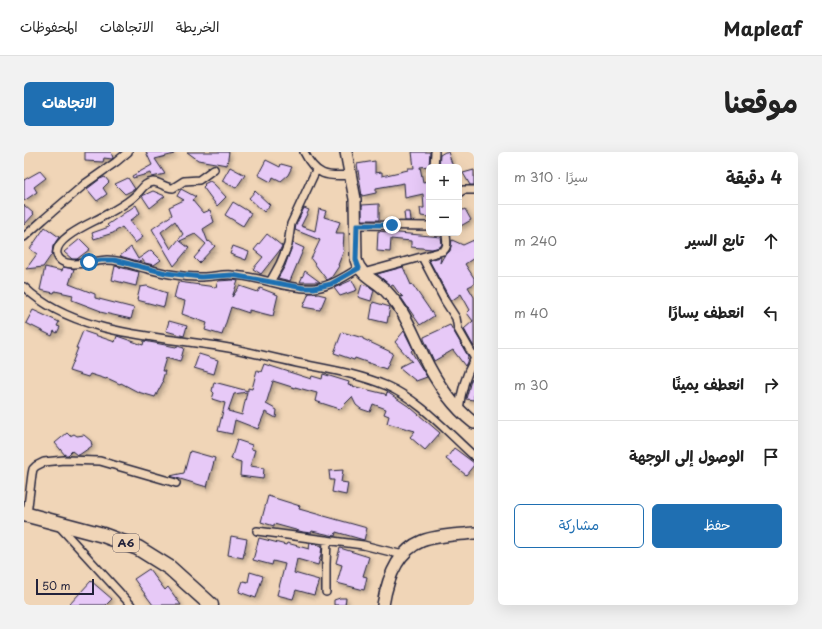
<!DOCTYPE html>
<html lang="ar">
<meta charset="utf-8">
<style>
:root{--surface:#fff;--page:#f2f2f2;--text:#222;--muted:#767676;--line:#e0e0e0;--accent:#1f6fb2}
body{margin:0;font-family:"Playpen Sans","Playpen Sans Arabic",sans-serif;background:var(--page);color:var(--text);direction:rtl}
.controls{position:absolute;right:12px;top:12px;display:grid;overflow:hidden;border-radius:6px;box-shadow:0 4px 16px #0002}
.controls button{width:36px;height:36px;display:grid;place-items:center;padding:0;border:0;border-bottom:1px solid var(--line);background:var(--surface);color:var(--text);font:20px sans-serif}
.scale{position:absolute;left:12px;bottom:10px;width:58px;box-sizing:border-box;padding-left:4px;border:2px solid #22223b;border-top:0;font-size:11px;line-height:14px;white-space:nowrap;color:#22223b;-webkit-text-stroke:3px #f0d5b7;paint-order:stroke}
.stop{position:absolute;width:12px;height:12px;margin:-9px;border:3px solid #1f6fb2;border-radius:50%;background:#fff}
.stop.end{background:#1f6fb2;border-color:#fff;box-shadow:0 1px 4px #0008}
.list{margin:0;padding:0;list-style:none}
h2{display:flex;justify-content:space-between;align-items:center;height:52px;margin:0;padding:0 16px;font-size:17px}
h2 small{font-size:13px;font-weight:400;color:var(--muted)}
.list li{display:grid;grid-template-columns:26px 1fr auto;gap:12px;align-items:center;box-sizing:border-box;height:72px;padding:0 16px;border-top:1px solid var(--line)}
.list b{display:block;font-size:15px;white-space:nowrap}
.list em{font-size:13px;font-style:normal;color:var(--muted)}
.actions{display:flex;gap:8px;padding:12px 16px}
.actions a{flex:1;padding:9px 0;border:1px solid var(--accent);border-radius:6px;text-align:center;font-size:14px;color:var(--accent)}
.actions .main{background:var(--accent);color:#fff}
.icon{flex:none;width:22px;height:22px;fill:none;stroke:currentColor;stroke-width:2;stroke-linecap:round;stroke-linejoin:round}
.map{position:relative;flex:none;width:450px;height:453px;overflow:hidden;direction:ltr;border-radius:6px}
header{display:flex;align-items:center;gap:24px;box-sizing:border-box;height:56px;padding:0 20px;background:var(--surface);border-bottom:1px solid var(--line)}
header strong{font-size:19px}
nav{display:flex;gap:22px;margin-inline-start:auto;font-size:14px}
.intro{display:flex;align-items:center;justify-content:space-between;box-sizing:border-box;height:96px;padding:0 24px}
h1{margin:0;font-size:28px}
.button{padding:10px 18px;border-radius:6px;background:var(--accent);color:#fff;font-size:14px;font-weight:700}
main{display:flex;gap:24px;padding:0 24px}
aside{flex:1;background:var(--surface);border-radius:6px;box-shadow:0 4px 16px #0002}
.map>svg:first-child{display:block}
.building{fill:#e7c9f7;stroke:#22223b;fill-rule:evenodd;filter:url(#shadow)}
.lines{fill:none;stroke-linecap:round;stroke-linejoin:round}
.street-casing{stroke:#22223b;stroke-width:10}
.secondary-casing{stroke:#22223b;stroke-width:14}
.highway-casing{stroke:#22223b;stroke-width:17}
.street{stroke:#f0d5b7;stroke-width:7}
.secondary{stroke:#f0d5b7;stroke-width:11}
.highway{stroke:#f0d5b7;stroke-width:14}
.route{stroke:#1f6fb2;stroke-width:5}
.labels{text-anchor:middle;stroke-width:3.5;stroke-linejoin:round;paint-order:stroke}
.shield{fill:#f0d5b7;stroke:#605860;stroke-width:1}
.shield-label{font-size:11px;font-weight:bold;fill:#22223b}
</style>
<header>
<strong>Mapleaf</strong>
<nav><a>الخريطة</a><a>الاتجاهات</a><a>المحفوظات</a></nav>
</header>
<div class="intro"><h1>موقعنا</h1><a class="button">الاتجاهات</a></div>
<main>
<aside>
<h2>4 دقيقة<small>سيرًا · 310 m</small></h2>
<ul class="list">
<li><svg class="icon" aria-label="ahead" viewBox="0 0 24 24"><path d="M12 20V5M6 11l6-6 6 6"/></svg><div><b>تابع السير</b></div><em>240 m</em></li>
<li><svg class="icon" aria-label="left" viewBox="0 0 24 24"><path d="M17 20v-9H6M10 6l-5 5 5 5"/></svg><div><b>انعطف يسارًا</b></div><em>40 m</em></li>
<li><svg class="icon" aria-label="right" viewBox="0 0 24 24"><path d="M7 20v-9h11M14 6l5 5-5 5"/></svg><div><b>انعطف يمينًا</b></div><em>30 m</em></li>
<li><svg class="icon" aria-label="arrive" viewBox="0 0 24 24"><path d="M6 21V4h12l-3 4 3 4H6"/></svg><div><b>الوصول إلى الوجهة</b></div></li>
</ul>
<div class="actions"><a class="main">حفظ</a><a>مشاركة</a></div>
</aside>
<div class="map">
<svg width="450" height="453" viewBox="0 0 450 453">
<defs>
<filter id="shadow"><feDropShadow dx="2.5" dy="2.5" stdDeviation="2" flood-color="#0004"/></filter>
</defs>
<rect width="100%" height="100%" fill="#f0d5b7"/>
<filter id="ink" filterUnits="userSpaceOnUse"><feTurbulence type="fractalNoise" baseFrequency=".025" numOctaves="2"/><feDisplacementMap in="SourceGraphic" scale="8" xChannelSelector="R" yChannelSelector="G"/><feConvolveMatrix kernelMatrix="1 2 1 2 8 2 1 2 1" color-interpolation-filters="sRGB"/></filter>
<g filter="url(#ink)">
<!-- building -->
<path class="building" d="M61,0h26l2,6 -1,1 -8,-1 -1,4 -18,-1z
M122,0h27l1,2 -19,5 10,15 -13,3 -1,-4 -18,5 -1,-2 20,-11z
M163,0h42l-2,13 -29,-5z
M388,0h18l-1,14 -9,1 3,15 5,-1 1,36 -8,-1 -1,-8h4l-1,-14 -18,4 -1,-15 -28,5v5l-14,3 -5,-32 18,-3v12l7,-1v4l26,-6v-2h6z
M421,0h3l5,15h-14l1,-12z
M242,8l14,7 1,-3 11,3 -4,8 -7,6 -8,-4 -2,5 -13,-7z
M206,15l15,8 -9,13 -14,-7z
M450,18v15h-4l-7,-12z
M16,19l6,7 -12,9 3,5 -13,9v-21z
M81,25l4,5 -6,6 4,6 -10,7 -10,-12 13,-10z
M104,26l7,11 -10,5 -10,-10z
M186,29l4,3 12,13 -9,9 -14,-19 2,-2 -1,-1z
M157,37l15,8 -4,3 11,13 7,-3 4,12 -11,7 5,13 1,-1 6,5 -16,17 -5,-5 12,-14 -11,-10 -15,7 9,7 -15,18 -22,-37 20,-14 -3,-8 15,-7 -7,-4zM151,69l8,13 -12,15 -10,-17z
M129,39l12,5 -15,12 -8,-12z
M231,39l15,14 -6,7 -15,-14z
M209,50l18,11 -8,13 -18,-11z
M355,52v16h-17v-15z
M0,53l10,9 -10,11z
M112,53l4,8 -10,8 13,16 -8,6 -13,-16 -9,6 -19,6 -2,-6 17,-6 -2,-2z
M280,56l5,2 -8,16 14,5 4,-22 7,2 -2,6 16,5 -4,11h8l-1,17h1l-6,15 1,1 -8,12 -4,2 -16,-21 9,-19 -25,-10 1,-5z
M441,57l6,11 -12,7v-15z
M380,60h6l1,9h-6z
M21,75l14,10 -6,9 -1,8 -9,13 -17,2 11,-15 -7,-5z
M354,79l63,6 1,7 -2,3 -8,2 -21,-2v-6l-20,-2 -1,13 -13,-1z
M243,82l15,12 -2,4 -19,24 -8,-5 10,-12 -9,-7z
M56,87l10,10 -13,10h-5l-8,-7z
M428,88l11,5 11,-5v18l-9,6 9,14v6l-6,3 6,10v50l-10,-18 9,-8 -6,-8 3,-3 -9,-16 -10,7 -22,-41 12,-3 -1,6 4,-7 6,-5z
M269,91l11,5 -14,33 -12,-3 7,-12z
M209,94l16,6 -3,8 -16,-6z
M107,95l7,12 13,-9 10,10 -7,5 -9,-2 -3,-4 -1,3 -21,-6z
M91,114l24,6 -3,14 -24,-6z
M21,115l17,4 1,-4 11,2 -5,15 26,10v4l39,10 -3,11 -31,-7 1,-1 -29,-11 1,-5 -18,-4 -1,2 -14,-3z
M379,115l8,18 1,-1 22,32 -14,9 -20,-29 3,1 -5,-5 -5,-7 -2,1 -14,-12z
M281,119l15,11h-20z
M209,128l5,1 -6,16 8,-11 18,6 2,-4 18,7 -5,21 -24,-6v3l-18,-6 -9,28 -17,-5 2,-7 -25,-9 3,-13 -11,-3 4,-16 38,5 2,-6z
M328,128l5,10 -17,6 -6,-8z
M338,132l8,3 4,3 -3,11 -13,-4z
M123,134l20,7 -3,14 -27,-7 3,-13z
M285,141h5l12,3 -6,14 -17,-3z
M349,150l17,5 -3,16 -17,-4z
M9,158l26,12 -2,4 3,1 -3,6 -3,-2 -2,5 -26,-13z
M145,169l18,5 -3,10 -18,-5z
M426,173l18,31 -1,6 -2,4 -12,-16 -19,11 -10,-22v-2z
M59,179l32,11 2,-6 26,9 1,-4 32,6 1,-1 7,2 -4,14 -14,-4 -4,13h3l-3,10 1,1 -8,15 -17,-5 -17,-9 -1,1 -13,-6 -1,1 -16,-5 -2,3 -19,-6 9,-23h-2z
M380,179l9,18 -2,2 16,26 -11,4 -17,-14 12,-6 1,1 -17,-20z
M318,180l21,6v1l30,14 -7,16 -31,-11 -1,2 -20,-7z
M175,202l19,6 -4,14 -20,-6z
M240,212l44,14 3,1 1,-3 10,3 1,-5 26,8 -1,3 37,9 1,2 1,-4 24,16 29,25 -15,17 -15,-13 5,-6 -28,-8 2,-7 -5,-2 2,-5 -13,-5 -3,8 -9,-3 -5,-4 -4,-8 -12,12 -25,-8 2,-8 -22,-6v1l-22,-7 -7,23 11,6 -1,8 -11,-6 -7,17 -23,-9 -3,14 -14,-3 7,-28 -13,-4 2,-6 -2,-2 2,-9 34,9v-3l4,1 5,-19 4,2zM223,240l-5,23 -14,-4 6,-17z
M450,227v21l-8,-1 5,-19z
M43,281l3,3 4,-2 3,2 7,-1 7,6 1,5 -13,9h-2l-5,-4 -4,4h-3l-10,-12z
M213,288l15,5 -1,4 4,1 -5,16 14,2 -1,11 -23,-3 1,-14 -10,-3z
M430,296l20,15v2l-8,10 -20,-16z
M166,299l25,7 -8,29 -37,-11 14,-3z
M319,318l-2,12 7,1 -2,12 -14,-3 2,-12h-4l-1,-9z
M244,344l32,10 -1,3 68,19 -3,12 -28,-8 -1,4 -23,-5 -1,2 -8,-1 -29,-8v2l-13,-4z
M207,384l16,3 -4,19 -15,-3z
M235,386l27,7 1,-2 22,6 1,-6 12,3 -1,8 -3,11 -21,-6 -3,14 25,7 -5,15 -18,-5 -3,9 -16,-4 8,-31 -12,-3 -1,4 -19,-5z
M316,396l29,9 -6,19 4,1 -3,13 -27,-7 5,-18 -6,-2z
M125,417l16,21 3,-3 13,18h-28l-19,-26z
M226,420l13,4 -7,22 -17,-6 4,-11 5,1z
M67,429l21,18 -6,6h-37z
M316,446h6l-1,7h-11v-5z"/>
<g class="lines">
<!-- street casing -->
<g class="street-casing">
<path id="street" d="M280,0c12,24 22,25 47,23
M410,15l1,-15
M190,17l-15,11 -15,1 -11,7c-8,0 -13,-6 -20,-6 -9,1 -11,7 -16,12 -11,11 -28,19 -41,26 -10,5 -42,20 -39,34 4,18 38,6 50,6 10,0 20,3 29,6 21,5 44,12 66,11 10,0 20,-3 30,-2 28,1 55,15 83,13 16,-2 31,-12 44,-20
M435,41l4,-3h11
M333,73l72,1
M0,85l20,-18 42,-36 30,-21 12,-10
M398,105l23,44 11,17 2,11 16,28
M339,121l80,-22c6,-5 3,-11 3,-18
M246,130l10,-18 8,-19 3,-21 25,-54
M0,135c50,48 134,49 199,60 25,4 49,11 74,16 30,6 62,11 90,23 34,15 60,46 87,70
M435,258c2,-19 6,-34 15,-50
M3,362l5,-40 1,-5 3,-3 8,-4 20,-2 36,1 76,22
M35,374l72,79
M233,379l106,14 40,10
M302,440v-28l1,-24"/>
</g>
<!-- secondary casing -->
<g class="secondary-casing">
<path id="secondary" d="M322,0l9,47 1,61c5,16 18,19 29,30 4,4 8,9 12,14 11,16 18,34 26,51 12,25 29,51 51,68
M359,453c4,-24 14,-54 39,-64 16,-6 35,-6 52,-8"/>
</g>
<!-- highway casing -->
<g class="highway-casing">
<path id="highway" d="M0,362l79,21 35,13 32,20 41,37"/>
</g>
<!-- street -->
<use href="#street" class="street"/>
<!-- secondary -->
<use href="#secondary" class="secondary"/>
<!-- highway -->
<use href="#highway" class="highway"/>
</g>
</g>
<g class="lines" filter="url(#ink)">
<!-- route -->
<path class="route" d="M65,110l12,-2h13l52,13 35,4 31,-2 72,13h10l17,-4 28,-16 -3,-8 1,-35h35"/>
</g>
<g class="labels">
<!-- shield labels -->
<rect class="shield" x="89" y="382" width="26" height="18" rx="3"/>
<g class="shield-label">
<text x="102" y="395">A6</text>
</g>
</g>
</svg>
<div class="controls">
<button>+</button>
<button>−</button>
</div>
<div class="scale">50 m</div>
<div class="stop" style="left:65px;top:110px"></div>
<div class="stop end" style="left:368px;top:73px"></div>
</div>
</main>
